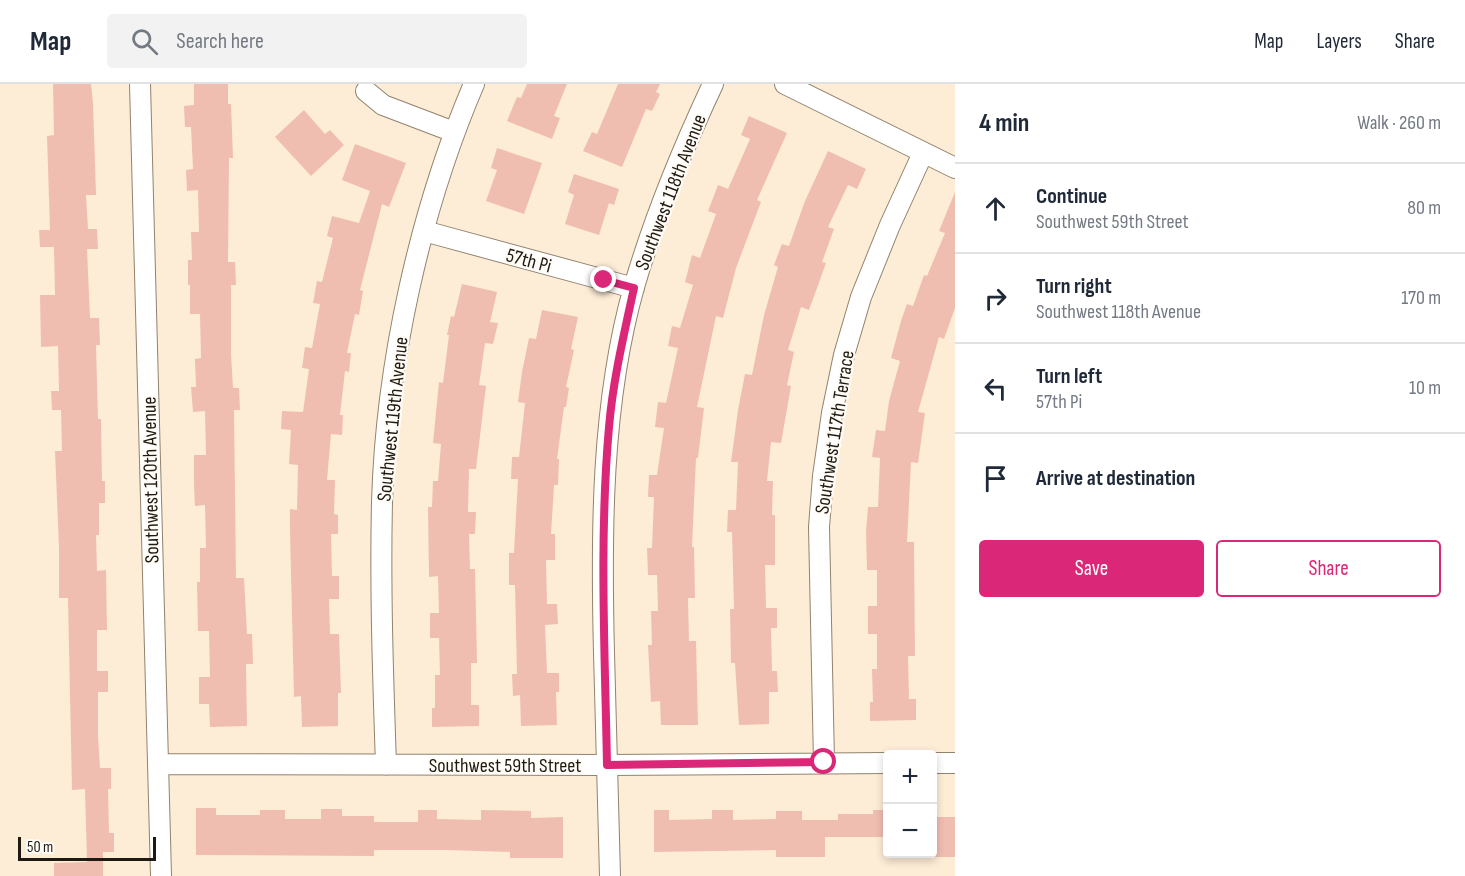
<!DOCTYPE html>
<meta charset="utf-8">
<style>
:root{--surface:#fff;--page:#f2f2f3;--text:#1f2937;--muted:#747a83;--line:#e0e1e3;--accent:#db2777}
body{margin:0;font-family:"Sofia Sans Condensed",sans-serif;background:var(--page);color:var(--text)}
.controls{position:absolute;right:18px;bottom:18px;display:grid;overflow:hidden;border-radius:6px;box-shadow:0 3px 9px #0003}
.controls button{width:54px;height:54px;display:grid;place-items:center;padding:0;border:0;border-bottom:2px solid var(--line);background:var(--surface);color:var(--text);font:30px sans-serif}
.scale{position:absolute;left:18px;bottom:15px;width:138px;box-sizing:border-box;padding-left:6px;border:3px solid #1f1a11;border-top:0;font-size:16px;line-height:21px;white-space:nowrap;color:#1f1a11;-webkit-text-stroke:4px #fffcf7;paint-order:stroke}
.stop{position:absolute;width:18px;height:18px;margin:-14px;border:4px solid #db2777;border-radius:50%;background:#fff}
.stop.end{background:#db2777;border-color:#fff;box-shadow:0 2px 6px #0008}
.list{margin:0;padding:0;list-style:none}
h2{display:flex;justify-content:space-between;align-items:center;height:78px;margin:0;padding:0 24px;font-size:26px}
h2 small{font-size:20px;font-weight:400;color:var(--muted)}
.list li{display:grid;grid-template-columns:39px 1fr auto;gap:18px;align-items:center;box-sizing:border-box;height:90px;padding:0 24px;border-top:2px solid var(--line)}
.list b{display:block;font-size:22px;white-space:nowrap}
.list p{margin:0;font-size:20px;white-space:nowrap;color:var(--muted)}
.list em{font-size:20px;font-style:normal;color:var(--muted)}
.actions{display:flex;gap:12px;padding:18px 24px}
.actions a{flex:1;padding:14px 0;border:2px solid var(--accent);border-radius:6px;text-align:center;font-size:21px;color:var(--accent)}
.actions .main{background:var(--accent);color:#fff}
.icon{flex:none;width:33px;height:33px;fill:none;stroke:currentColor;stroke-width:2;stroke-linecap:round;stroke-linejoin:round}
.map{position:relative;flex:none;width:955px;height:792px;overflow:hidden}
header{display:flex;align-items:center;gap:36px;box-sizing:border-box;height:84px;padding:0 30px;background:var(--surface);border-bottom:2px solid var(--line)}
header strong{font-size:28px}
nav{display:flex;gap:33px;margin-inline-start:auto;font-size:21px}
.search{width:420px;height:54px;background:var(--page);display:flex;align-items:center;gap:15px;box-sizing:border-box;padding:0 21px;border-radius:6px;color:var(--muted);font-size:22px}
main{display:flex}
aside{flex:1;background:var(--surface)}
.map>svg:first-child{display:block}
.building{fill:#f0beb1}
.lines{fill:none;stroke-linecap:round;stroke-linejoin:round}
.street-casing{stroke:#91836e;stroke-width:22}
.street{stroke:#fff;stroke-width:20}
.route{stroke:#db2777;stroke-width:8}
.labels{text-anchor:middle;stroke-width:4.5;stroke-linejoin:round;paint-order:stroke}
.street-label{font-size:20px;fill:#1f1a11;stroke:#fffcf7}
</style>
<header>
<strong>Map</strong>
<div class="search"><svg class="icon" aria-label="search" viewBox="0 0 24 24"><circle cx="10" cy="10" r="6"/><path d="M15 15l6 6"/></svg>Search here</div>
<nav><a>Map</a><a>Layers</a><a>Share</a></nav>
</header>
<main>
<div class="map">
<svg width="955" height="792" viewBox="0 0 955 792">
<rect width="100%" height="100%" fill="#fdecd6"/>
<!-- building -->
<path class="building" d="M53,0h38l2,19 3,92h-10l2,34h9l1,20h-11l3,69h9l1,27h-4l2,74h3l1,62h3v22h-6v32h-3l1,36 9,-1 1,60h-10v41h11v21h-10v44l2,32h11v21h-3l1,44h5v19h-11v24h-49v-13l33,-1 -2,-73 -13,1 -4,-192h-9v-51l-4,-96h7l-1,-41h-9l-1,-19h8l-1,-45 -17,1 -1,-52h15l-1,-48h-14l-1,-17h11l-3,-94 7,-1z
M194,0h34v20h3l2,54h-4l-1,104h7l1,23h-5v69l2,34h6l1,22h-6l2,168h8l3,56h5l1,30h-7l1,62 -37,1 -1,-23h-10v-27h11l-1,-46h-11l-1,-49h3v-34h6l-1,-43 -10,1 -1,-21v-30h12l-1,-44 -12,1 -2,-25h5l-1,-28 6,-1 -1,-44h-10v-29h-2v-25h4l-1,-28h8l-1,-42 -11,1 -1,-21 7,-1 -2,-42h-6l-1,-21 10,-1z
M527,0h40l-13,32 6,2 -8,21 -45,-18 10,-24 4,1z
M618,0h42l-4,8 4,2 -8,17 -6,-2 -24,58 -39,-16 9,-19 5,2z
M304,26l21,24 5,-4 14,15 -33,31 -36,-39z
M749,32l38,17 -30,67 4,2 -25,66 -13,50 -7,-2 -19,91 7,1 -6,50h-2l-4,89h2l1,51h-7l1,43h7l2,84h-37l-1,-24 -9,1 -3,-57h4l-1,-34h7l-1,-36h-9l-1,-27h5l2,-51h-6l1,-22h8l7,-47 -9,-1 3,-25 8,1 12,-55 -10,-2 4,-20 8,2 13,-43 -8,-3 7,-27 8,3 16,-44 -8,-3 10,-26 10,4 22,-50 -9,-4z
M355,60l51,19 -17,44 -7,-3 -22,86 3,1 -4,24 -4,-1 -8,39h4l-2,19 -4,-1 -5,44h3l-1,20 -11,-1 -4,46h8l-1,34 4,1v19h-7l1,42h7v23h-10l1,35h9l2,59h-3v33l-36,1 -1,-31 -7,1 -4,-165v-23l7,1 1,-45 -9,-1 2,-34 -10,-1 1,-18 21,1 6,-43 -7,-1 3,-21 7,1 8,-44 -7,-1 4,-22 5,1 11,-44 -6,-2 5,-20 27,7 11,-32 -28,-11z
M497,64l45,15 -18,51 -38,-13 11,-31 -6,-2z
M828,67l38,18 -9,20 -9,-4 -20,42 6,2 -12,33 4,1 -17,47 -8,-3 -13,43 6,2 -7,33 4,1 -10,57 -10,-1 -4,39h6l-1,34h3v50h-10l1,43h11v20h-6l1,43h5l1,21h-9v32l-30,1 -4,-62h-4l-1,-54h4l-2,-77h-5l1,-22h8l2,-48h-7l7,-52 7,-36 7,1 12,-60 14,-48 -4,-2 8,-21 7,2 16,-45z
M574,90l45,15 -5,16 -5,-2 -10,32 -34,-11 9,-29 -6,-3z
M955,108v116l-11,31 -5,-2 -21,75 7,1 -7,50 -7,-1 -4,80h7l1,114h-7l1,43h7v21l-46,1v-19h3l-1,-33h5v-35h-9v-28h9v-36h-10l-1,-38 2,-25h10l2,-49 -8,-1 4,-27 9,1 4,-30 11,-40 -9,-3 10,-37 6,-17 6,2 11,-31 3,1 18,-43 -6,-2z
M462,200l35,8 -7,30 8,1 -5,21 -8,-1 -6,42 7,1 -10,83h-7l-1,43h8l-1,22h-6l1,35h5l2,94h-6v42h8v21l-47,1v-19h3v-33h5l-1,-37h-9v-25h9l-1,-37 -9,1 -1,-70h4l1,-26h5l3,-37 -8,-1 6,-61 4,1 6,-48h-2l4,-19 3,1z
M542,226l36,7 -7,32 3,1 -8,37 3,1 -3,19h-2l-7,52h2l-1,26h-4l-3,49h4v26h-9l1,44h10l1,20 -13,1 2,48h12v19h-3l1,33 -36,1 -1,-31 -7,1 -1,-22h5l-2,-89h-6v-32h5l4,-74h-7l1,-22h7l6,-54 -7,-1 4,-30 7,-34 7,1z
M196,724h20v7h44v-5h25v9h36v-10h21v7h32v6h44v-12h19v9l44,1v-10l50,1v7l32,-1v41h-53v-6l-62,-2h-74v6l-178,-1z
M654,726h15v10l43,-1v-9h21v10l43,-1v-8h26v9h36v-6h35v-4h15v27h-63v20h-49v-7l-122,2z
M933,733h22v40h-22z"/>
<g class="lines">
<!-- street casing -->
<g class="street-casing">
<path id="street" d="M140,0l21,792
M785,0l170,84
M366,7l17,14 71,27
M424,147l210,57
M824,678l-5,-235 4,-51 9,-63 12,-58 17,-58 29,-72 33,-72
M932,679h23
M158,680l449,1 281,-2
M386,681c-3,-88 -6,-176 -4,-263 4,-138 38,-292 92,-418
M610,792c-2,-74 -4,-149 -6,-223 -3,-120 -3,-249 30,-366 20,-69 48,-137 79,-203"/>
</g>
<!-- street -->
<use href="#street" class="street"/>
</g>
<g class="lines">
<!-- route -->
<path class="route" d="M604,196l30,8c-10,46 -21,92 -25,139 -10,113 -4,225 -2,338l217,-3"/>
</g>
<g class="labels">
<!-- street labels -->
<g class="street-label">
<text transform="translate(670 108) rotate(-69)" y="7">Southwest 118th Avenue</text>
<text transform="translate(529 176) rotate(15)" y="7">57th Pi</text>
<text transform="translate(392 335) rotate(-84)" y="7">Southwest 119th Avenue</text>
<text transform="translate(834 348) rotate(-81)" y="7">Southwest 117th Terrace</text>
<text transform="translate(150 396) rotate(-91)" y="7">Southwest 120th Avenue</text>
<text x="505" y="688">Southwest 59th Street</text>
</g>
</g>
</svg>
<div class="controls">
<button>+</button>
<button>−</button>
</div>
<div class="scale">50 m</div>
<div class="stop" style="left:824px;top:678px"></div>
<div class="stop end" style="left:604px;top:196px"></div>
</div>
<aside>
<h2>4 min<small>Walk · 260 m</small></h2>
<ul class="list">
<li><svg class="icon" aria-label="ahead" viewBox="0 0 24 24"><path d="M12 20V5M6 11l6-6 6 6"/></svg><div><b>Continue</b><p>Southwest 59th Street</p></div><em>80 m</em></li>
<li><svg class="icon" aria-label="right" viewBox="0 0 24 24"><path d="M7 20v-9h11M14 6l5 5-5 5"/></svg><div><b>Turn right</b><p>Southwest 118th Avenue</p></div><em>170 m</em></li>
<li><svg class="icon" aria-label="left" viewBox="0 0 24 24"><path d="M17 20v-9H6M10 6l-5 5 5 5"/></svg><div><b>Turn left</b><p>57th Pi</p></div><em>10 m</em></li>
<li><svg class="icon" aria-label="arrive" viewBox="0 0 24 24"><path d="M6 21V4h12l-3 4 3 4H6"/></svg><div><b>Arrive at destination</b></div></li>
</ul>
<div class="actions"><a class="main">Save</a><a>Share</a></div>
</aside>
</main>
